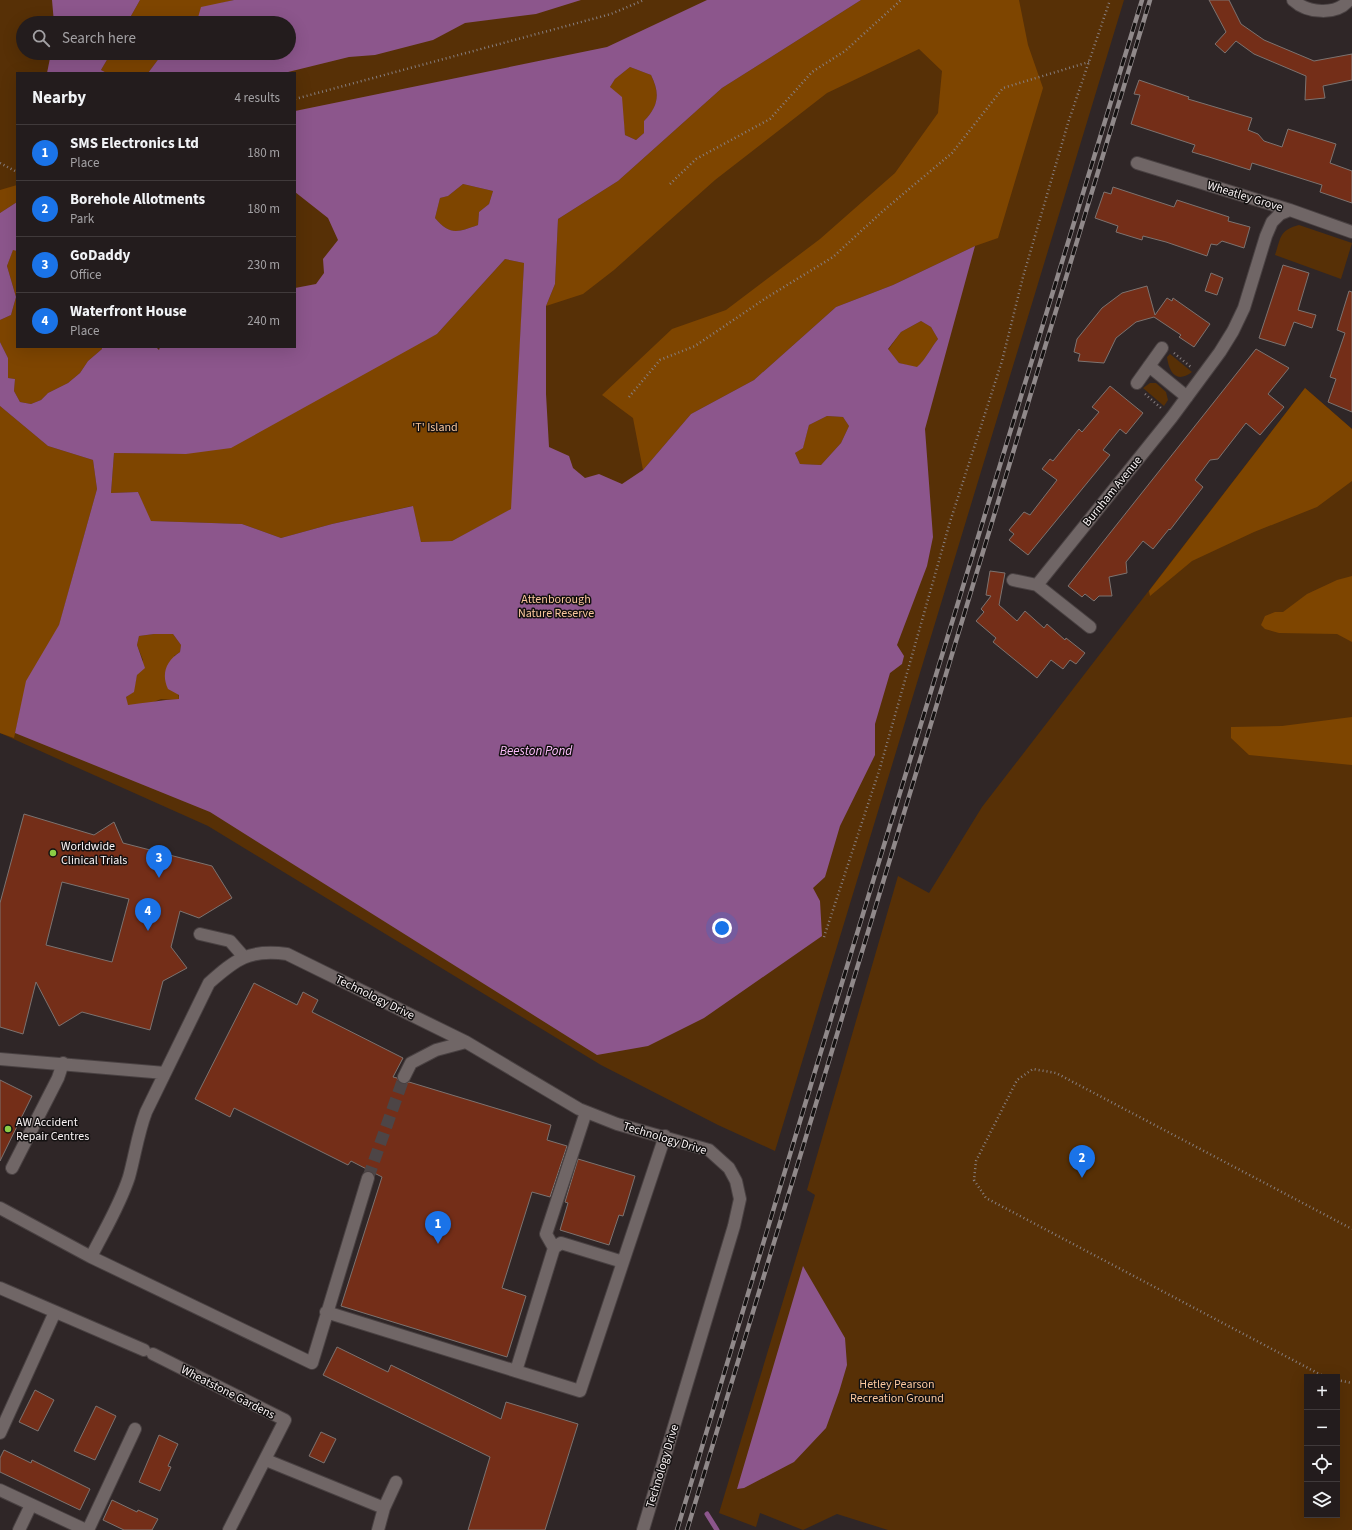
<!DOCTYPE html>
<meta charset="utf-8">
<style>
:root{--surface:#231c1d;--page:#2f292a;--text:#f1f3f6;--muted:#a3a1a4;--line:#403a3b;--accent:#1a73e8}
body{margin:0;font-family:"Source Sans 3",sans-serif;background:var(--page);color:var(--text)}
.controls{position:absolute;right:12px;bottom:12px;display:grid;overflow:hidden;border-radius:0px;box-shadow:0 4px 16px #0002}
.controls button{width:36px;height:36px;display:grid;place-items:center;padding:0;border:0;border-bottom:1px solid var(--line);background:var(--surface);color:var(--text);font:20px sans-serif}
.you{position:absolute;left:722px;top:928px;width:14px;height:14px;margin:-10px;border:3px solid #fff;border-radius:50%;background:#1a73e8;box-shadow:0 0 0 6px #1a73e833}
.badge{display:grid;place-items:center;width:26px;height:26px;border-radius:50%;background:var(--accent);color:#fff;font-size:13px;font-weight:700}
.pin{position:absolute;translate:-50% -33px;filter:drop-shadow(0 1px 2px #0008)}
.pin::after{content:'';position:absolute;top:21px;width:14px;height:12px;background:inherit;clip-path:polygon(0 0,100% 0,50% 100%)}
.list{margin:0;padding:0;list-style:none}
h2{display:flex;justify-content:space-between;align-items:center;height:52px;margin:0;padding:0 16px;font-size:17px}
h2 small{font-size:13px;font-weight:400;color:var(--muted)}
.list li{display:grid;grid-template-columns:26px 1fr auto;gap:12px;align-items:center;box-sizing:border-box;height:56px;padding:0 16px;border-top:1px solid var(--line)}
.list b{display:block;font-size:15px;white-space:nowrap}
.list p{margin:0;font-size:13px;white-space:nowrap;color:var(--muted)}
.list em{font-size:13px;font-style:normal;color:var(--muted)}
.icon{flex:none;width:22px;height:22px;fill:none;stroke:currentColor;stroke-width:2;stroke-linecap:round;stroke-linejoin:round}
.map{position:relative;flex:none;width:1352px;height:1530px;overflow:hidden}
.search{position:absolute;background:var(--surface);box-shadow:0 4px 16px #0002;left:16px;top:16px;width:280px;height:44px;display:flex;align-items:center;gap:10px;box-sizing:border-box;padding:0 14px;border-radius:22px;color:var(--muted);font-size:15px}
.panel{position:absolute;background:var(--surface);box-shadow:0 4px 16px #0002;left:16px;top:72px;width:280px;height:276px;border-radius:0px}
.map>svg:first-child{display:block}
.green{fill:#573006;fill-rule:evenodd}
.forest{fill:#7e4500}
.water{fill:#8c568c;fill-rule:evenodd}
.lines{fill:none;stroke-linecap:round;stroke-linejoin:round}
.stream{stroke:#8c568c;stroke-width:5}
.building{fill:#742e18;stroke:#7c7370;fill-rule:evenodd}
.minor-tunnel{stroke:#4d4546;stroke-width:12;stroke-dasharray:12 6;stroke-linecap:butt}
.minor-casing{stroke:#494142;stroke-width:14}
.path{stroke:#877f80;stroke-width:2.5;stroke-dasharray:1 3;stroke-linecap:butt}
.minor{stroke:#706666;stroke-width:12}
.rail-casing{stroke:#90898a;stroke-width:4.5}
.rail{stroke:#141111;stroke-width:3;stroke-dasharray:9;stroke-linecap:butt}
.poi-dot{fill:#8bce46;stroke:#141111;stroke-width:1.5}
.labels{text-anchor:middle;stroke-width:3;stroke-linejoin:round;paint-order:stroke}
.street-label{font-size:12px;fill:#f9f3f4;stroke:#141111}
.park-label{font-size:12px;fill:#fac79d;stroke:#141111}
.poi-label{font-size:12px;fill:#f9f3f4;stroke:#141111;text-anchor:start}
.water-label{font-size:13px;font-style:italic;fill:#fcbdfb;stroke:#141111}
</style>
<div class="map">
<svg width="1352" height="1530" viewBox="0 0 1352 1530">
<rect width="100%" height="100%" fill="#2f2627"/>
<!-- green -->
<path class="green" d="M0,0h1124l-349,1151 -57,-26 -117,-60 -393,-239 -208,-93zM23,23h266v30h-266zM17,73h278v274h-278z
M1299,225l53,18 -11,36 -66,-24c6,-17 4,-25 24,-30z
M1170,354l22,18c-16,12 -23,0 -25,-15z
M1150,383h6l10,9 2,8 -4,6 -21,-18z
M1305,388l47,41v1101h-464l-51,-16 -34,16 -43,-17 -4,14 -37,-14 96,-318 -8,-5 91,-314 31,17 53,-86zM1307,1377h30v138h-30z"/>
<!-- forest -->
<path class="forest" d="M140,0h94l-12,3 -27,20h-68z
M861,0h158l9,45 15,43 -45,150 -23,8 -82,39 -57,22 -82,73 -63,34 -48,56 -10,-52 -31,-23 70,-66 54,-19 94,-71 75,-66 43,-60 4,-42 -23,-22 -92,44 -112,87 -101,90 -31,24 -37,12 9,-22 3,-65 60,-38 104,-93z
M111,53h52l-15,20h-41l-6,-3z
M630,67l21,8c9,19 8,31 -7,46v12l-8,7 -11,-5 -2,-18 -13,-30 5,-8z
M463,184l30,7 -4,13 -10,8 -1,13c-20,7 -28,11 -43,-7l5,-20 8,-2z
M17,185v17l-17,11v-23z
M13,249l4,2v96h85v2l-14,12 -8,12 -12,10 -20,10 -7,7 -10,4 -11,-2 -6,-11 1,-12 -7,-1v-20l-8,-16v-22l11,-5 5,-18 -9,-31z
M505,259l19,4 -12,246 -60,32 -31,1 -9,-36 -80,18 -51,14 -39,-14 -92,-3 -12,-29 -27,1 3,-40 72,1 251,-120z
M921,321l10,6 7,12c-8,10 -12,20 -21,29l-18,-5 -11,-13 13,-18z
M1305,388l47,41v52l-35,26 -63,25 -62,29 -42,35 -1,-5z
M0,406l48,40 45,14 4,29 -38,137 -32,55 -13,57 -14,-5z
M827,416l16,1 6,9 -8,17 -20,22 -21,-1 -5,-11 8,-6 6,-22z
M1352,576v66l-15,-8 -58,-1 -14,-4 -4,-4 4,-9 10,-4h8l24,-18 30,-14z
M154,634h19l8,11 -1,7 -6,4 5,44 -18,-1 -10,4 -24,3 -1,-9 7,-5 4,-17 6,-15 -6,-15 2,-9z
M1352,717v48l-103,-10 -18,-17v-11l51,-1z"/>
<!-- water -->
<path class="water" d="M52,0h88l-13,23h-73z
M234,0h347l-45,14 -71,9 -32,17 -58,15 -26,2 -65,16h-136l15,-20h126v-30h-94l2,-2 4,-14z
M707,0h154l-139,88 -104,93 -60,38 -3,65 -9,22v88l3,53 20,9 4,12 12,10 14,-4 23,10 21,-14 48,-56 63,-34 82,-73 57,-22 82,-39 -50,183 8,108 -6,29 -30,79 7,11 -2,8 -12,9 -15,51v31l-35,71 -15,51 -12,11 7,13 2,35 -118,82 -56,28 -51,9 -387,-243 -195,-79 11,-52 33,-56 38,-136 -4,-29 -45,-14 -48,-40v-64l8,16v20l7,1 -1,12 6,11 11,2 10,-4 7,-7 20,-10 12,-10 8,-12 14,-12v-2h54l3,3 1,-3h135v-59l21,-4 8,-11 -1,-14 15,-19 -10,-22 -33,-26v-81l312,-64zM630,67l21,8c9,18 8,31 -7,46v12l-8,7 -11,-5 -3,-38 -12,-10 5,-8zM463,184l30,7 -4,13 -10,8 -1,13c-20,7 -28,11 -43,-7l5,-20 8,-2zM505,259l19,4 -13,246 -59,32 -31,1 -8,-36 -81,18 -51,14 -39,-14 -91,-3 -13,-29 -27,1 3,-40 72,1 45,-6 206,-114zM921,321l10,6 7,12c-8,10 -12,20 -21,28l-18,-4 -11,-14 13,-17zM827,416l16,1 6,9 -8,17 -20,22 -21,-1 -5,-11 8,-5 6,-23zM154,634h19l8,11 -1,7c-14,9 -19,22 -12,37l11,6v4c-18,1 -34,4 -51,6l-2,-8 8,-5 3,-17 8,-7 -8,-23 2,-9z
M51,53h60l-10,17 6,3h-60z
M17,202v49l-4,-1 -6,16 9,31 -5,18 -11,5v-107z
M803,1266l42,72 2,27 -8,27 -13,36 -32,34 -50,26 -7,1z"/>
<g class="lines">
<!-- stream -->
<path class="stream" d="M707,1514l10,16"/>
</g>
<!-- building -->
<path class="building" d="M1209,0h20l12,24 23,16 50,21 38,-7v26l-29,6 2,12 -20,2 1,-24 -52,-22 -18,-13 -11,12 -10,-9 11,-12z
M1139,80l50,17 -1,2 64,19 -4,12 10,4 6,7 18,6 6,-18 48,15 -6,19 22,8v32l-32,-11 2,-7 -70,-22 -2,7 -41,-13 -17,-5 3,-7 -64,-21 9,-29 -6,-1z
M1113,187l61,20 3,-7 52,17 -1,4 22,6 -6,21 -22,-7 -5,4 -6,-1 -4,12 -41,-14 -23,-6 -1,4 -26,-8 2,-6 -23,-8 9,-26 7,2z
M1283,265l26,8 -11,37 18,5 -4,13 -18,-6 -9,24 -26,-8z
M1211,273l12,5 -6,17 -12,-4z
M1147,286l8,29 12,-17 5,3 1,-3 37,26 -16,23 -15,-10 2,-2 -27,-18 -18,5 -20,16 -12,25 -26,-2 2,-7 -6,-2 3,-13 25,-31 20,-15z
M1349,291l3,1v120l-24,-10 8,-23 -6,-2 15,-44 -8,-3z
M1256,349l33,19 -21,26 16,13 -24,28 -14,-12 -28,36 -8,1 -15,20 8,7 -33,43 -1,-1 -16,20 -10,-8 -17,21 1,11 -18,4 3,19h-13l-5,5 -9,-7 -3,3 -14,-11z
M1110,386l33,27 -17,21 -6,-5 -17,21 7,5 -82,100 -19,-15 5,-6 -5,-4 15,-18 6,3 27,-35 -15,-11 8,-10 3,2 26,-32 3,3 17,-20 -7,-5z
M990,571l15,2 -6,32 18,16 8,-10 19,17 3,-4 18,16 1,-2 19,15 -9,11 -6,-4 -7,9 -12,-9 -14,18 -44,-36 3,-4 -20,-17 8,-9 -3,-3 10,-13 -5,-1z
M24,814l70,21 20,-13 9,21 89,23 20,32 -33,20 -19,-7 -9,36 16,21 -24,13 -13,49 -68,-18 -23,14 -23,-44 -13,52 -23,-7v-124zM62,882l67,17 -17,63 -66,-17z
M254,983l43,22 6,-13 15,8 -6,12 91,46 -10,19 4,1 3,5 5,1 4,-2 142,43 -4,15 20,6 -17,51 -18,-5 -30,96 24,8 -19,61 -166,-51 41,-129 -31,-16 -3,4 -114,-57 -4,9 -35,-18z
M0,1080l32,16 -32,65z
M578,1159l57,17 -12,40 -4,-1 -10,30 -49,-15 8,-27 -3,-1z
M337,1347l51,25 3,-7 110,54 5,-17 72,22 -33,106h-77l22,-73 -167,-82z
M35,1390l19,10 -16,31 -19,-9z
M96,1406l20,10 -21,44 -21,-9z
M321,1432l15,7 -12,24 -15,-7z
M159,1435l19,9 -10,22 3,1 -11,24 -21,-9z
M4,1450l27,13 1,-3 58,29 -10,21 -80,-38v-14z
M112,1500l25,12 1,-2 20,9 -6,11h-28l-21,-10z"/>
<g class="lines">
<!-- minor-tunnel -->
<path class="minor-tunnel" d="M368,1178l36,-101"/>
<!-- minor casing -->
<g class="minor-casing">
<path id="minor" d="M1293,0c14,13 43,16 56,0
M1137,163l153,47 62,22
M1149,366l38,31
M1137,383l25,-35
M1013,580l24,5 53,42
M1037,585l135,-168 48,-65 13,-21 11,-23 22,-72 6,-14 8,-8 10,-4
M200,934l30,7 14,16
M0,1059l165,14
M404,1077l7,-14 25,-13 30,-8
M12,1168l46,-90 5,-15
M0,1208l91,49 221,106 56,-185
M554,1248l-8,-14 40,-122
M91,1257c13,-26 29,-52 38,-80 6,-22 9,-44 17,-65l63,-129c27,-24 40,-34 78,-29l179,88 113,67 38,15 92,26 20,18 7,13 4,18 -6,27 -91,304
M0,1288l144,62
M326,1312l254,79 85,-255
M153,1354l132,66 -56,110
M516,1371l38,-123 7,-5 62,19
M0,1433l55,-121
M266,1460l118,48 12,-26
M0,1490l86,40
M19,1530l12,-25
M88,1530l47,-101
M378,1530l6,-22"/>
</g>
<!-- path -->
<path class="path" d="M295,99l316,-85 33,-14
M0,163l17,9
M670,184l26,-25 74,-40 42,-47 33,-21 56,-51
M1174,353l18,15
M1145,394l16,14
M629,397l31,-37 35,-14 71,-48 67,-41 51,-47 68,-57 51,-65 86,-26
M824,937l56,-169 70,-246 52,-161 21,-84 45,-154 42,-123
M1325,1377l-339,-179 -12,-18 2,-19 41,-81 16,-11 23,4 296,156
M1337,1380l15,3"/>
<!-- minor -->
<use href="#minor" class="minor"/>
<!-- rail casing -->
<g class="rail-casing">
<path id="rail" d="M677,1530l139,-462 326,-1068
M687,1530l463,-1530"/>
</g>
<!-- rail -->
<use href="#rail" class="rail"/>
</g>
<!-- markers -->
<g class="poi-dot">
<circle cx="53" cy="853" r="4"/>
<circle cx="8" cy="1129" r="4"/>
</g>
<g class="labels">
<!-- street labels -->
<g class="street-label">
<text transform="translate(1245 196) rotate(17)" y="4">Wheatley Grove</text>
<text transform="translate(1112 491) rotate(-51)" y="4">Burnham Avenue</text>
<text transform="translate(375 997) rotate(26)" y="4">Technology Drive</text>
<text transform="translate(665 1138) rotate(17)" y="4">Technology Drive</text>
<text transform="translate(228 1392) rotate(27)" y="4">Wheatstone Gardens</text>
<text transform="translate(662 1466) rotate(-73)" y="4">Technology Drive</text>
</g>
<!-- park labels -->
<g class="park-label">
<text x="435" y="431">'T' Island</text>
<text x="556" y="603">Attenborough<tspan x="556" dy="14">Nature Reserve</tspan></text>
<text x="897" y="1388">Hetley Pearson<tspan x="897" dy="14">Recreation Ground</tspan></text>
</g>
<!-- poi labels -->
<g class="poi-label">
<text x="61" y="850">Worldwide<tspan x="61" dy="14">Clinical Trials</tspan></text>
<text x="16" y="1126">AW Accident<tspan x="16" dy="14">Repair Centres</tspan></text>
</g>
<!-- water labels -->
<g class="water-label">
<text x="536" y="755">Beeston Pond</text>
</g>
</g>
</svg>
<div class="controls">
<button>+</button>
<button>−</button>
<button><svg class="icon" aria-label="locate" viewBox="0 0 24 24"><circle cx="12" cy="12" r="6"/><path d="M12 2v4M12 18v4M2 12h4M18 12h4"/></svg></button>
<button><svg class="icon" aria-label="layers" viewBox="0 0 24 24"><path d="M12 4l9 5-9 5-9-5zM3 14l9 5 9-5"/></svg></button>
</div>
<div class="you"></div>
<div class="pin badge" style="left:438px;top:1244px">1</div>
<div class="pin badge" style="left:1082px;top:1178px">2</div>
<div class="pin badge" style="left:159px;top:878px">3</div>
<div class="pin badge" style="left:148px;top:931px">4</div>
<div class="search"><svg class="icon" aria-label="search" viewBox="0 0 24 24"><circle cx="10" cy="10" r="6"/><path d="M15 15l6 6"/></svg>Search here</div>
<section class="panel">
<h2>Nearby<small>4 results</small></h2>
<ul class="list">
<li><span class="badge">1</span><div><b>SMS Electronics Ltd</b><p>Place</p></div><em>180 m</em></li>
<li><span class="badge">2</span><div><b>Borehole Allotments</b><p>Park</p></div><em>180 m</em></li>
<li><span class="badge">3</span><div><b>GoDaddy</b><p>Office</p></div><em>230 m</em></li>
<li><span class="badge">4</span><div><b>Waterfront House</b><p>Place</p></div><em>240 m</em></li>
</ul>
</section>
</div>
